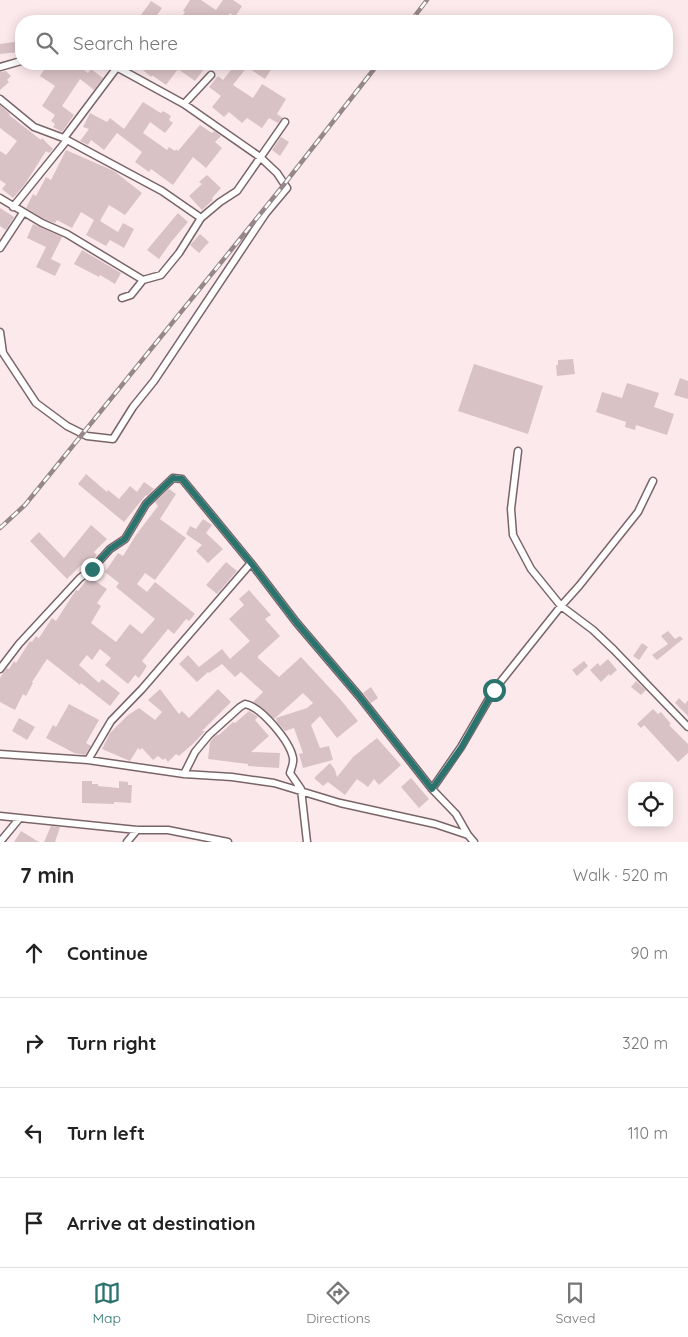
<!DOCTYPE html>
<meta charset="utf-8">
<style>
:root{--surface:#fff;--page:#f6f6f6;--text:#222;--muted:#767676;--line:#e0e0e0;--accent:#2b736d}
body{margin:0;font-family:Quicksand,sans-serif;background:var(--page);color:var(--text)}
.controls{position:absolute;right:15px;bottom:15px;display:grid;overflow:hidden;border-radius:10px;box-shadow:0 2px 12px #0003}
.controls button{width:45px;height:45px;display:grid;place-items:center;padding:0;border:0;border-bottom:1px solid var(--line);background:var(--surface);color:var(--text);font:25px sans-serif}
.stop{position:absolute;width:15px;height:15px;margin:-11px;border:4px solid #2b736d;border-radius:50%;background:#fff}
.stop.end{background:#2b736d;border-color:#fff;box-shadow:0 1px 5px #0008}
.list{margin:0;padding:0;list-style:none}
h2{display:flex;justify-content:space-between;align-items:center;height:65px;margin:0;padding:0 20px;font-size:21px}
h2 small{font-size:16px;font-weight:400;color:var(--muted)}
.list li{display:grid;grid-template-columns:32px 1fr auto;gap:15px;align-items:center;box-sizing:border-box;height:90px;padding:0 20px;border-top:1px solid var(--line)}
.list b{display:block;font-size:19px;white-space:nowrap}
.list em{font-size:16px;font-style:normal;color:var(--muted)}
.icon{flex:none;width:28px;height:28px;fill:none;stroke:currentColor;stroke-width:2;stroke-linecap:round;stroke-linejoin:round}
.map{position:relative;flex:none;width:688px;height:842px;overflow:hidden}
.search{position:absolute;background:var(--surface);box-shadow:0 2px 12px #0003;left:15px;right:15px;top:15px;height:55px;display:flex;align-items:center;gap:12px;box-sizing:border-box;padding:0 18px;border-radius:20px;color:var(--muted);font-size:19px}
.sheet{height:425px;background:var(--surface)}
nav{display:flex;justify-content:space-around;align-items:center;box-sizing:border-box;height:70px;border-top:1px solid var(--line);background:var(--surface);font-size:14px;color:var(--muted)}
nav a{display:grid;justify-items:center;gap:2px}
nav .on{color:var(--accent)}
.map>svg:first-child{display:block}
.building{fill:#d9c2c6}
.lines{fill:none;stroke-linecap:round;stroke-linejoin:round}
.minor-casing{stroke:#796568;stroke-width:9}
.minor{stroke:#fff;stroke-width:6}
.rail-casing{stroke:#96888a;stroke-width:4.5}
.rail{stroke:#fcfcfc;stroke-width:2.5;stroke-dasharray:8;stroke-linecap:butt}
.route{stroke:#2b736d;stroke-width:6}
</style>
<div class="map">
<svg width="688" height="842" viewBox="0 0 688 842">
<rect width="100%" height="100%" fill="#fce9ec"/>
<!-- building -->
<path class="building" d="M190,0h11l15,10 7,-10h10l9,6 -7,11 -5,-4 -5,8h-46l6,-9 -2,-1z
M151,1l11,7 -9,13h-3l-9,-6z
M21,41v10h-2v1l-19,2v-10z
M48,64h6l7,4 2,-4 9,3 3,-3 13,9 3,-4 12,9 -9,12 -14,-11 -18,27 12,9 -12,17 -9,-5 2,-3 -4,-3 4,-6 -13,-9 13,-20 -15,-10z
M136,64h60l8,5 -9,12 -17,-12 -12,16 -14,-10 -1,2z
M236,64h30l6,4 -7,11 -18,-12 -14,18 20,13 9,-14 24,15 -9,15 6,4 -5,5 -9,-5 -7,10 -15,-10 -5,5 -13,-11 -5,5 -12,-10 9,-11 -12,-9 9,-11 5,4z
M6,71l5,5 -4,4 2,2 -9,8v-18z
M143,102l16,10 2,1 2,-2 8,5 -2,4 4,3 -8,10 -15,-11 -7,11 24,17 2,-3 6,4 1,-2 2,2 22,-26 12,8 2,-2 7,5 -6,6 7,6 -16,20 -13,-11 -20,28 -22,-16 -2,3 -14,-10 7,-10 -25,-19 -13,17 -13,-10 -3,5 -8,-4 9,-12 -6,-2 7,-14 17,9 3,-4 14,11z
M0,105l10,9 -1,1 32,25 1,-2 11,11 -4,4 -3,-2 -21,33 -12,14 -11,-9 4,-5 -6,-4v-29l6,4 11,-14 -17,-13z
M281,137l8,5 -9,14 -8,-6z
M66,150l48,21 28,22 -17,22 -16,-10 -9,16 18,11 5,-9 11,6 -10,19 -14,-8 -4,6 -20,-11 8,-15 -13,-8 -9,16 -15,-8 -2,3 -11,-4 -18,-11 7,-14 3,2 10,-19 5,3z
M207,175l14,13 -9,10 1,2 -11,10 -13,-14 13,-12 -3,-2z
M0,208l14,9 -8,13 -6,-4z
M178,213l10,9 -17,20 -12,17 -12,-9z
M33,224l29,13 -11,22 10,5 -6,12 -19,-9 10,-20 -19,-9z
M200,234l9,8 -10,11 -9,-8z
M82,250l39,23 -6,11 -15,-9 -1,2 -25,-13z
M573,359l2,15 -18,2 -1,-11h2v-5z
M474,364l69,22 -15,48 -70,-23z
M680,378l8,3v18l-14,-4z
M627,383l32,10 -5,14 20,7 -7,21 -31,-10 -1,5 -10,-3 1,-5 -30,-10 6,-20 20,6z
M86,474l21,18 1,-2 11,9 11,-13 7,6 7,-10 10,7 -7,7 -1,-1 -22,27 -46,-38z
M169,489l7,5 -16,25 26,19 -31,42 -10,-7 -8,11 10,8 8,-10 40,32 -6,7 -3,-2 -12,15 -6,-5 -26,32 5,5 -8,12 -4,-3 -7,9 -23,-19 6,-7 -11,-9 -8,11 -5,-5 -8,10 20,18 3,-4 18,14 -10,13 -29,-23 -1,2 -33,-26 -15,23 1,1 -7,13 -3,-2 -8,16 -15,-8v-24l3,-5 4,-5 2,1 5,-8 2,2 14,-22 2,1 4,-6 3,2 13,-20 4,3 20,-31 2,1 11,-14 18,12 -10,14 4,3 -10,17 25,19 14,-18 12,10 13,-15 -39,-32 3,-4 -14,-11 13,-19 5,3 13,-21 22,-29 -3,-4z
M203,519l9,6 -6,8 17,16 -15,14 -12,-12 6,-6 -16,-11 4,-8 6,3z
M91,525l16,14 -13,13 3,3 -10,11 -2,2 -4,-3 -14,14 -37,-38 9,-9 25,26z
M226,562l11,9 -20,23 -11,-9z
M249,590l22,25 -6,4 15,17 -22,20v2l21,19 22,-20 39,42 18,22 -21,17 -17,-22 -9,9 9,23 9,-2 4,14 -30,8 -4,-14 4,-1 -9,-25 -9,3 -8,-9 -1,-4 31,-10 6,-5 -10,-10 -29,26 -12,-11 -9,-6 10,-10 -22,-20 -6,5 -13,-13 -13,9 -1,-1 -11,10 -18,-18 9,-9 11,12 23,-18 8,10 20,-18 -21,-22 15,-14 -5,-6z
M668,631l7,8 5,-3 3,3 -26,21 -5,-5 16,-11 -7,-8z
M642,643l6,4 -9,13 -6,-4z
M608,659l9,11 -7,6 -1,-2 -8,8 -11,-12 8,-7 2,3z
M584,661l4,5 -11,10 -5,-6z
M636,681l10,9 -5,5 -10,-8z
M371,687l7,11 -7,5 -8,-10z
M160,689l19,25 3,-3 7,7 29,-29 13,13 -29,29h3l-11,12 -15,13 -3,-2 -8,8 -3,-4 -2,2 -5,-4 -5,4 -11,-12 -2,2 -2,-2 -8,13 -28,-12 8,-16 18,-18 11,-7 16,12 7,-8 -14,-12z
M679,698l6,6 3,-4v16l-13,-13z
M69,704l30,16 -13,23 5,3 -6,9 -11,-2 -28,-15 7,-13 3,2z
M653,709l5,5 3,-2 10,12 -2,1 19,19v9l-10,9 -34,-37 -3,3 -4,-4z
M249,711l9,6 -3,3 14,16 -18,16 29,1 -1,15 -31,-2v-2l-40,-5 2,-17 4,-5 3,-2h2l14,-13 2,1z
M19,718l16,9 -8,13 -15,-9z
M377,738l24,27 -22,20 -5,-6 -6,8 -11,-8 -12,16 -17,-13 -5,4 -9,-8 16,-15 5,7 2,7 16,-20z
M411,778l18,21 -10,9 -18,-21z
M82,781h10v3h6v2l21,2v-7l9,1v3h4l-1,18 -17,-1v2l-32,-1z
M51,826l9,1 -5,15h-11z
M21,831l18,11h-25z"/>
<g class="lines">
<!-- minor casing -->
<g class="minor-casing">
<path id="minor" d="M0,67l21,-6
M0,99l34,28 32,12
M184,104l27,-29
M64,138l54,-72
M0,198l42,25 25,11 76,46 18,-5 18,-22 22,-35
M13,207l54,-67 95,51 39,27 19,-16 17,-11 48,-69
M0,248l23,-35
M122,298l9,-3 12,-15
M0,332l3,21 33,50 31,23 20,10 26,3 20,-32 21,-26 112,-168 21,-25 -10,-15 -17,-16 -76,-53 -73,-40
M518,451l-7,58 2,26 18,34 30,37 32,24 21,20 74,77
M0,669l19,-25 61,-66 12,-9 18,-20 15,-10 21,-35 27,-26 9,1 69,84 45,59 63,74 73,93 24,25 12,21 6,7
M0,754l88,6 96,14 48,3 42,6 66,20 95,21 33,11
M88,760l23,-39 31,-32 109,-126
M184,774l11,-22 14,-17 31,-28 5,-3c17,3 45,38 48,54 1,5 -2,11 -3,15l11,16 6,53
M432,789l29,-42 33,-57 67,-84 18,-20 59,-74 15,-31
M0,816l137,14h31l60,12
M0,842l19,-23
M127,842l10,-12"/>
</g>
<!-- minor -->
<use href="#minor" class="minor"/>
<!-- rail casing -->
<g class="rail-casing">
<path id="rail" d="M411,21l16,-21
M0,528l25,-23 257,-318 96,-123"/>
</g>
<!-- rail -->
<use href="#rail" class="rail"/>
</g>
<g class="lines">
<!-- route -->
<path class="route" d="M92,569l18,-20 15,-10 21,-35 27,-26 9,1 69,84 45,59 63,74 73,93 29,-41 33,-58"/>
</g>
</svg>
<div class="controls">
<button><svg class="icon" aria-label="locate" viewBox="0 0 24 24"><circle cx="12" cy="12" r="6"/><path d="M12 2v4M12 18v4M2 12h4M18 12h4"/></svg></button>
</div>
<div class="stop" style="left:494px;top:690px"></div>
<div class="stop end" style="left:92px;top:569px"></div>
<div class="search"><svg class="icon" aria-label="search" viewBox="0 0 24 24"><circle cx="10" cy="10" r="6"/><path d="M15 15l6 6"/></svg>Search here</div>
</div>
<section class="sheet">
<h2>7 min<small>Walk · 520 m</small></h2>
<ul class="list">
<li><svg class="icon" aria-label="ahead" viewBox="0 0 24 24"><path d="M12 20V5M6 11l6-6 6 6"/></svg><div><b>Continue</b></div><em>90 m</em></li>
<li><svg class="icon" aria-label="right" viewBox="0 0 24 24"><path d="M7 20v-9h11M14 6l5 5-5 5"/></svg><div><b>Turn right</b></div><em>320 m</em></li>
<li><svg class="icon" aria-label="left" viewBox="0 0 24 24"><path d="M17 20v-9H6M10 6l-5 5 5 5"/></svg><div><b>Turn left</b></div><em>110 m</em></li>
<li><svg class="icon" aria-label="arrive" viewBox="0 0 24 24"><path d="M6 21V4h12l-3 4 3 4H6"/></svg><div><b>Arrive at destination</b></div></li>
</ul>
</section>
<nav>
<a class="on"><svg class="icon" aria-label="map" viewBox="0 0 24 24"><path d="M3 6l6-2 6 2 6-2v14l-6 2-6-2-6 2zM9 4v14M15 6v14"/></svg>Map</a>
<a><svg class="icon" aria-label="directions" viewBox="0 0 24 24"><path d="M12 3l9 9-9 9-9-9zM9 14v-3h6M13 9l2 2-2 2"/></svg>Directions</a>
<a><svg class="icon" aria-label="saved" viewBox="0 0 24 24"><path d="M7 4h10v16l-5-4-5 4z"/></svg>Saved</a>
</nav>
